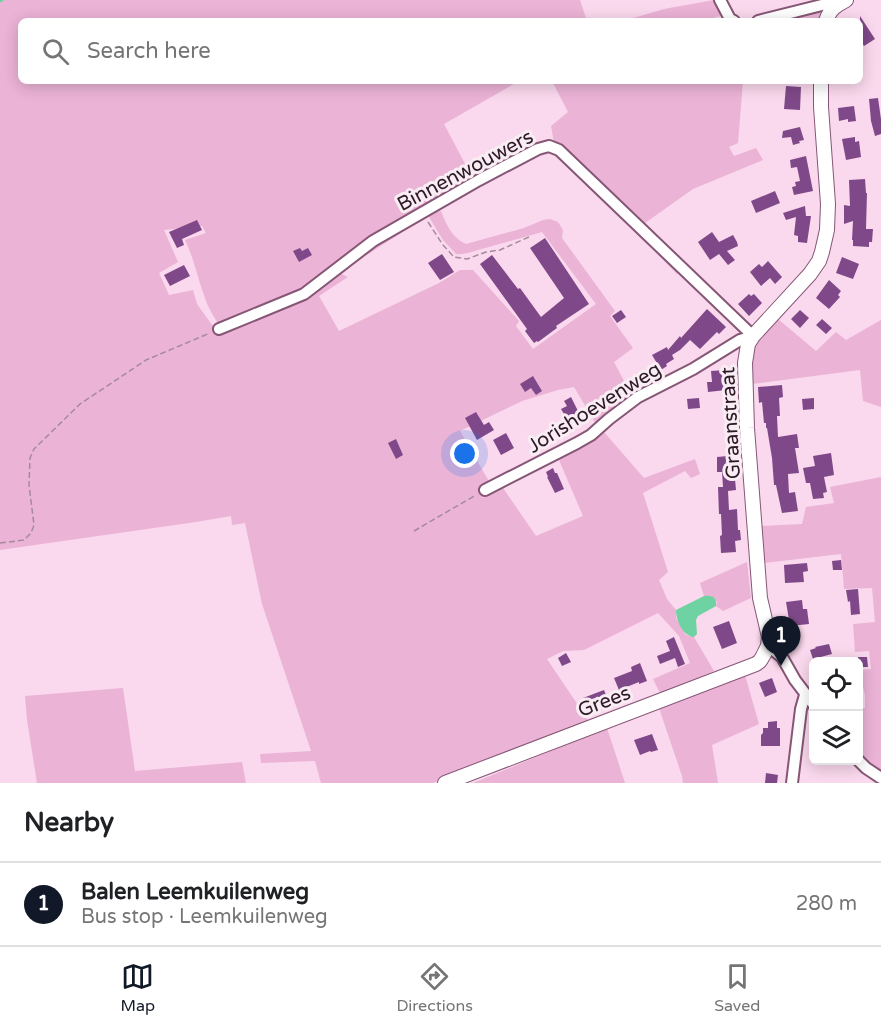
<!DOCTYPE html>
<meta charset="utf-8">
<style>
:root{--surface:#fff;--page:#f2f2f2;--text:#202124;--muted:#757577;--line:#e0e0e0;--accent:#111827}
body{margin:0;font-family:"Varela Round",sans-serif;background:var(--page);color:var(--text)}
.controls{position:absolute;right:18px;bottom:18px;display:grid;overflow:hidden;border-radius:9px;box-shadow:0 3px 15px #0003}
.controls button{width:54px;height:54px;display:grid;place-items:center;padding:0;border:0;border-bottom:2px solid var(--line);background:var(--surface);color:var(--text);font:30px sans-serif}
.you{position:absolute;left:465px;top:454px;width:21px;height:21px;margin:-15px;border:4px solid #fff;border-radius:50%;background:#1a73e8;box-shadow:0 0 0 9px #1a73e833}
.badge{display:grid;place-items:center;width:39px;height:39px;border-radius:50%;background:var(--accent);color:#fff;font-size:20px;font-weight:700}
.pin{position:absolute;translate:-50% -50px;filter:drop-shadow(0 2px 3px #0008)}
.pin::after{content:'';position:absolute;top:32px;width:21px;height:18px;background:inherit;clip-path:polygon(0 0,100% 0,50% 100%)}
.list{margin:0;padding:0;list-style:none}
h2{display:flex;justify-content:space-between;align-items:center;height:78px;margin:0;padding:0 24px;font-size:26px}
h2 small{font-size:20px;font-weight:400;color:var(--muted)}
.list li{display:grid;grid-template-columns:39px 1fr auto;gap:18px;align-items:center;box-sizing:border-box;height:84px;padding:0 24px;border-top:2px solid var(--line)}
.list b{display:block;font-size:22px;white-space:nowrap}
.list p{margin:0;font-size:20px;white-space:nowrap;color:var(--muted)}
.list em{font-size:20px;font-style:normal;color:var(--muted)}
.icon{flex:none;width:33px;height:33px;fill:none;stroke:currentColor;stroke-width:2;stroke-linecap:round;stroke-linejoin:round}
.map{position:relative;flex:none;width:881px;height:783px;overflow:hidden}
.search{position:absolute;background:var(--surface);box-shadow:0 3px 15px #0003;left:18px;right:18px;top:18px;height:66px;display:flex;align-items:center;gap:15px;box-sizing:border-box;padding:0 21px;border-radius:9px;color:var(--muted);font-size:22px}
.sheet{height:162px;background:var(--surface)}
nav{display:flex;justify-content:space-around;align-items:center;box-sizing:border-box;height:84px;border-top:2px solid var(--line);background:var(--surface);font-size:16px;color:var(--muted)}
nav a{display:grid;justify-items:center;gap:3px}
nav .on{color:var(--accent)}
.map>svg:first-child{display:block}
.green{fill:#ebb3d6;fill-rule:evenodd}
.water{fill:#6fd2a2}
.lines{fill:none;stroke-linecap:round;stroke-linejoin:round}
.stream{stroke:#6fd2a2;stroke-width:3}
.building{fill:#7f4989}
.street-casing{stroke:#865675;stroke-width:14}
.secondary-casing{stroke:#865675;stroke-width:16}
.path{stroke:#a68a9b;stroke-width:1.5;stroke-dasharray:6 3;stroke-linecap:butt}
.street{stroke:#fff;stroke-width:10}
.secondary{stroke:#fff;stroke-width:14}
.labels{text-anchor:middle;stroke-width:6;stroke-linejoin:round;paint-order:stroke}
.street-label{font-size:20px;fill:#2e1926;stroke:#f9edf4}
</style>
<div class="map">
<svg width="881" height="783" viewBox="0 0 881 783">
<rect width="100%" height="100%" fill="#fad8ed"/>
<!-- green -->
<path class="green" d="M0,0h580l7,21h-566v60h498l-75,43 29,55 -60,37 3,7 -49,32 -5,-5 -27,21 13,6 -29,19 20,35 100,-48 21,-13h13l46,51 -3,5 17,23 63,-45 -54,-72c-21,6 -42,12 -64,18 -8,2 -14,5 -22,4l-13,-14 -14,-23 4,-5 8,-1c5,13 11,27 25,33l58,-16 19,-8 7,-1 8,3 5,8 -1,8 53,73 -5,5 23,32 -19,14 18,34 -36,28 -22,-37 -16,3 -36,11 -62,30 31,54 -12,6 4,7 20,-10 33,48 47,-20 -24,-56 45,-28 40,46 51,-19 5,15 -9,4 -6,-7 -42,22 25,79 -9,8 8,19 9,11v8l10,17 8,2 20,34 -53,24 -8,-16 37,-16 -11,-27 -21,-23 -74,37 -21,1 -16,8 43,64 -157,60h-112l-6,-22 -54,2 -1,-9 51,-3 -49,-147 -17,-81 -13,2 -1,-9 -35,6 -196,28zM202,226l4,7 -21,7c9,18 12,37 19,55 3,11 9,20 15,30h-7l-15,-21 -4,-14 -24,5 -10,-22 19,-11 -14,-32z
M714,0h1l6,16 -20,5h-78l41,-12z
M820,11l1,5v5h-42z
M552,81h191l-5,62 -9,4 5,9 22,-8 7,12 -70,29 -48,34 40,44 -8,7 -83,-86 -40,-45 -3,-17 17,-14z
M778,319l38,32 20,-19 10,8 35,-20v87l-18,-6 -3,-31 -108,14v-22l3,-19z
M881,477v293l-13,-8 -10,-11 1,-43h6v-13l-6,-25 12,-1 -2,-18 -14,1 -2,-28 22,-2 -3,-34 -28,1 -3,-35 -77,9 -2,-37 40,-2 4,-17 28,-4 -4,-16z
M747,562l4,36 -28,13 -7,-5 1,-4 -6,-6h-7l-4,-13z
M745,675l14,49 -47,21 6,38h-35l-1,-7 -23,-68z
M123,688l12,83 107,-9 4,21h-209l-10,-63 -2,-24z
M607,728l18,55h-152z"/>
<!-- water -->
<path class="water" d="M704,596c8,-1 13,1 12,10l-18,10 -2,4 1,14 -3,3c-11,-1 -18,-16 -18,-27z"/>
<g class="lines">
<!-- stream -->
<path class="stream" d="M0,1l2,-1"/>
</g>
<!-- building -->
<path class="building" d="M860,16l15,23 -11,7 -4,-6z
M786,86l15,1 -1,23 -16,-1z
M878,98l3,21v15l-6,2 -4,-15 -2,-22z
M854,106l2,15 -8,1v-3l-9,2 -1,-13z
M800,127l4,13 -5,1 1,2 -7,2 -2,-8 -9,1 1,-7z
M855,137v5l4,-1 2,16 -15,3 -4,-21z
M806,156l7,35 -19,4 -2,-8 4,-1 -1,-4 5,-1 -3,-14 -6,1 -1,-8z
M865,179l1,14h1l-1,36h7l-1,13h-3v5l-16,-1v-6h-1l1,-19 -9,3v-19l6,1 -1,-26z
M775,191l5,12 -24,10 -5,-12z
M805,206l1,10h5l-4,27 -9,-1v-6l-4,-1 2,-18 -10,3 -3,-7z
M197,220l5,10 -20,9 2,6 -7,3 -8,-16z
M712,232l7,10 14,-7 4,7 1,4 -11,5 8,9 -7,5 -9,-11 -9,6 -12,-18z
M545,238l44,66 -33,22 1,2 -19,14 -1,-1 -3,2 -9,-12 2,-2 -47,-65 12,-9 26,34 2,-1 21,29 23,-19 -34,-50z
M300,248l2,3 6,-3 4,7 -13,7 -6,-11z
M442,254l12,18 -14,8 -12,-17z
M842,257l17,7 -6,15 -17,-6z
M768,261l14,16 -7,7 -5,-6 -9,8 -11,-14 9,-8 3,3z
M184,265l6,11 -20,10 -6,-11z
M829,280l12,11 -3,4 2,2 -11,12 -13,-11z
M749,294l2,2 3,-2 8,9 -13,13 -11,-12z
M707,309l19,18 -7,7 -2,-2 -17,17 -10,-9 -10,10 -8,5 2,4 -8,5 1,2 -6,4 -9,-15 15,-8 1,3 12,-14 1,2z
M621,310l5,7 -9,6 -5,-7z
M800,310l9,8 -9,10 -9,-9z
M822,319l10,9 -6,6 -10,-9z
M725,370l1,20 -18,2 -1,-10h5l-1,-11z
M533,376l9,15 -6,4 -5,-7 -6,4 -5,-8z
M782,385l1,12 -4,1 1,18h-3l1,21 19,-3 2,14h-4l4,25 -11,1 1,19 6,-1 3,19 -16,2 -6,-28h-2l-2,-27 -5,-30h-1v-5h-2l-2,-21 -3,1 -1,-16z
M571,397l8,16 -12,6 -6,-10 6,-3 -3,-5z
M699,398l1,10 -12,1 -1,-10z
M814,398v11l-11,1 -1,-11z
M476,412l8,13 5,-3 5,8 -17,10 -12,-22z
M506,433l8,15 -13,7 -8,-15z
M396,439l7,16 -7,4 -8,-16z
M831,453l3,22 -10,2 3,15 -4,1 1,5 -11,1 -3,-16h-4l-3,-15 12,-2 -2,-10z
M728,456v1h5l3,33 -8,1 1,19 8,-1 1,21h2l1,10 -6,1 1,11 -15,1 -1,-17 2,-1 -1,-21h-2l-1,-27h5l-1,-15h-5v-15z
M553,468l2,5h2l7,16 -9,4 -8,-16h1l-2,-5z
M841,560l1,10h-9l-1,-9z
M807,563l1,8 -5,1 1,10 -19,1 -1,-18z
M858,589l2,25 -9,1 -1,-14 -2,1 -2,-12z
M802,600l1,9h4l2,15 -19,2 -4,-24z
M729,621l8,22 -15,6 -9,-22z
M674,637l11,27 -7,3 -3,-9 -15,6 -3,-8 13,-5 -4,-10z
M829,644l3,10 -19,5 -3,-9 6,-2 -1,-1z
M566,653l5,9 -9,4 -4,-8z
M858,657h9l1,10h-10z
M640,663l7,18 -8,3v-2l-20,8 -5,-12 18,-7 -1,-4z
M772,678l5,14 -12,5 -6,-14z
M604,690l5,12 -22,8 -4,-12z
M777,721v7h3v18h-19v-11l2,-2v-5h5v-6z
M652,734l6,16 -7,2 -1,-1 -10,4 -6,-15z
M766,773l12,2 -1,8h-12z"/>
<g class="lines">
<!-- street casing -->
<g class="street-casing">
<path id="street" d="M720,0l10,19 4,2
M758,21l68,-17 10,1
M219,329l85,-35 69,-53 106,-61 59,-31 11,-3 10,4 194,186
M485,490l92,-47 14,-8 18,-16 29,-22 55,-28 47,-29 13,-4
M768,646l14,11 13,23 19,25
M858,760l8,8 15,10
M792,783l9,-74 4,-14"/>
</g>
<!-- secondary casing -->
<g class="secondary-casing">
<path id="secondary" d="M826,21c4,-12 9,-15 20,-21
M445,783l311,-119 4,-3 3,-5 5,-10 1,-9 -9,-39 -13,-170 -2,-65 3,-19 5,-8 57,-62 9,-13 3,-9 5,-22 1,-26 -7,-97v-26"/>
</g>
<!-- path -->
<path class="path" d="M428,222l15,23 11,12 13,2 19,-7 14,-2 31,-14
M414,531l62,-36
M0,543l24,-3 7,-7 3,-8 -5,-40 1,-27 4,-9 46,-45 66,-44 64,-27"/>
<!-- street -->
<use href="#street" class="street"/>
<!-- secondary -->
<use href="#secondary" class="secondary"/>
</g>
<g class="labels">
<!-- street labels -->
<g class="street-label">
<text transform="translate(465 170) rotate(-28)" y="7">Binnenwouwers</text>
<text transform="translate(594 407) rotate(-32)" y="7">Jorishoevenweg</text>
<text transform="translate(730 423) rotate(-93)" y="7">Graanstraat</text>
<text transform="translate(604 701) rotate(-21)" y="7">Grees</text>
</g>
</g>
</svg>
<div class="controls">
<button><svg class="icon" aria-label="locate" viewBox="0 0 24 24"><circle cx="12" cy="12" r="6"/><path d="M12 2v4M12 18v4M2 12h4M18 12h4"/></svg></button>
<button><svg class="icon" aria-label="layers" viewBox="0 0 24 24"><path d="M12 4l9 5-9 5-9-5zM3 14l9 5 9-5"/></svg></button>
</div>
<div class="you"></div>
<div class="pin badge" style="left:781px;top:666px">1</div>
<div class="search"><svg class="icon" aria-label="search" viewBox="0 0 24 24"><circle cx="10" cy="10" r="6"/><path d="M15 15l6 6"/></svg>Search here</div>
</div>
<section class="sheet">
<h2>Nearby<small></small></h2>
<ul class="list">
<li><span class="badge">1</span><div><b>Balen Leemkuilenweg</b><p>Bus stop · Leemkuilenweg</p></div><em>280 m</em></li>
</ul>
</section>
<nav>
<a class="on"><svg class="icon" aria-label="map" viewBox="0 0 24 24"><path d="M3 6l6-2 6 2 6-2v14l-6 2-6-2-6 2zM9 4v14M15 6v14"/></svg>Map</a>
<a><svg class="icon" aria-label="directions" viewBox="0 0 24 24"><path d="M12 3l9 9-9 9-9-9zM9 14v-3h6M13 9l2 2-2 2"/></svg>Directions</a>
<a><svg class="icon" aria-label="saved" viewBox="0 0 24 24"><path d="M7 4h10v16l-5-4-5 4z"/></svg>Saved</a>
</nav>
